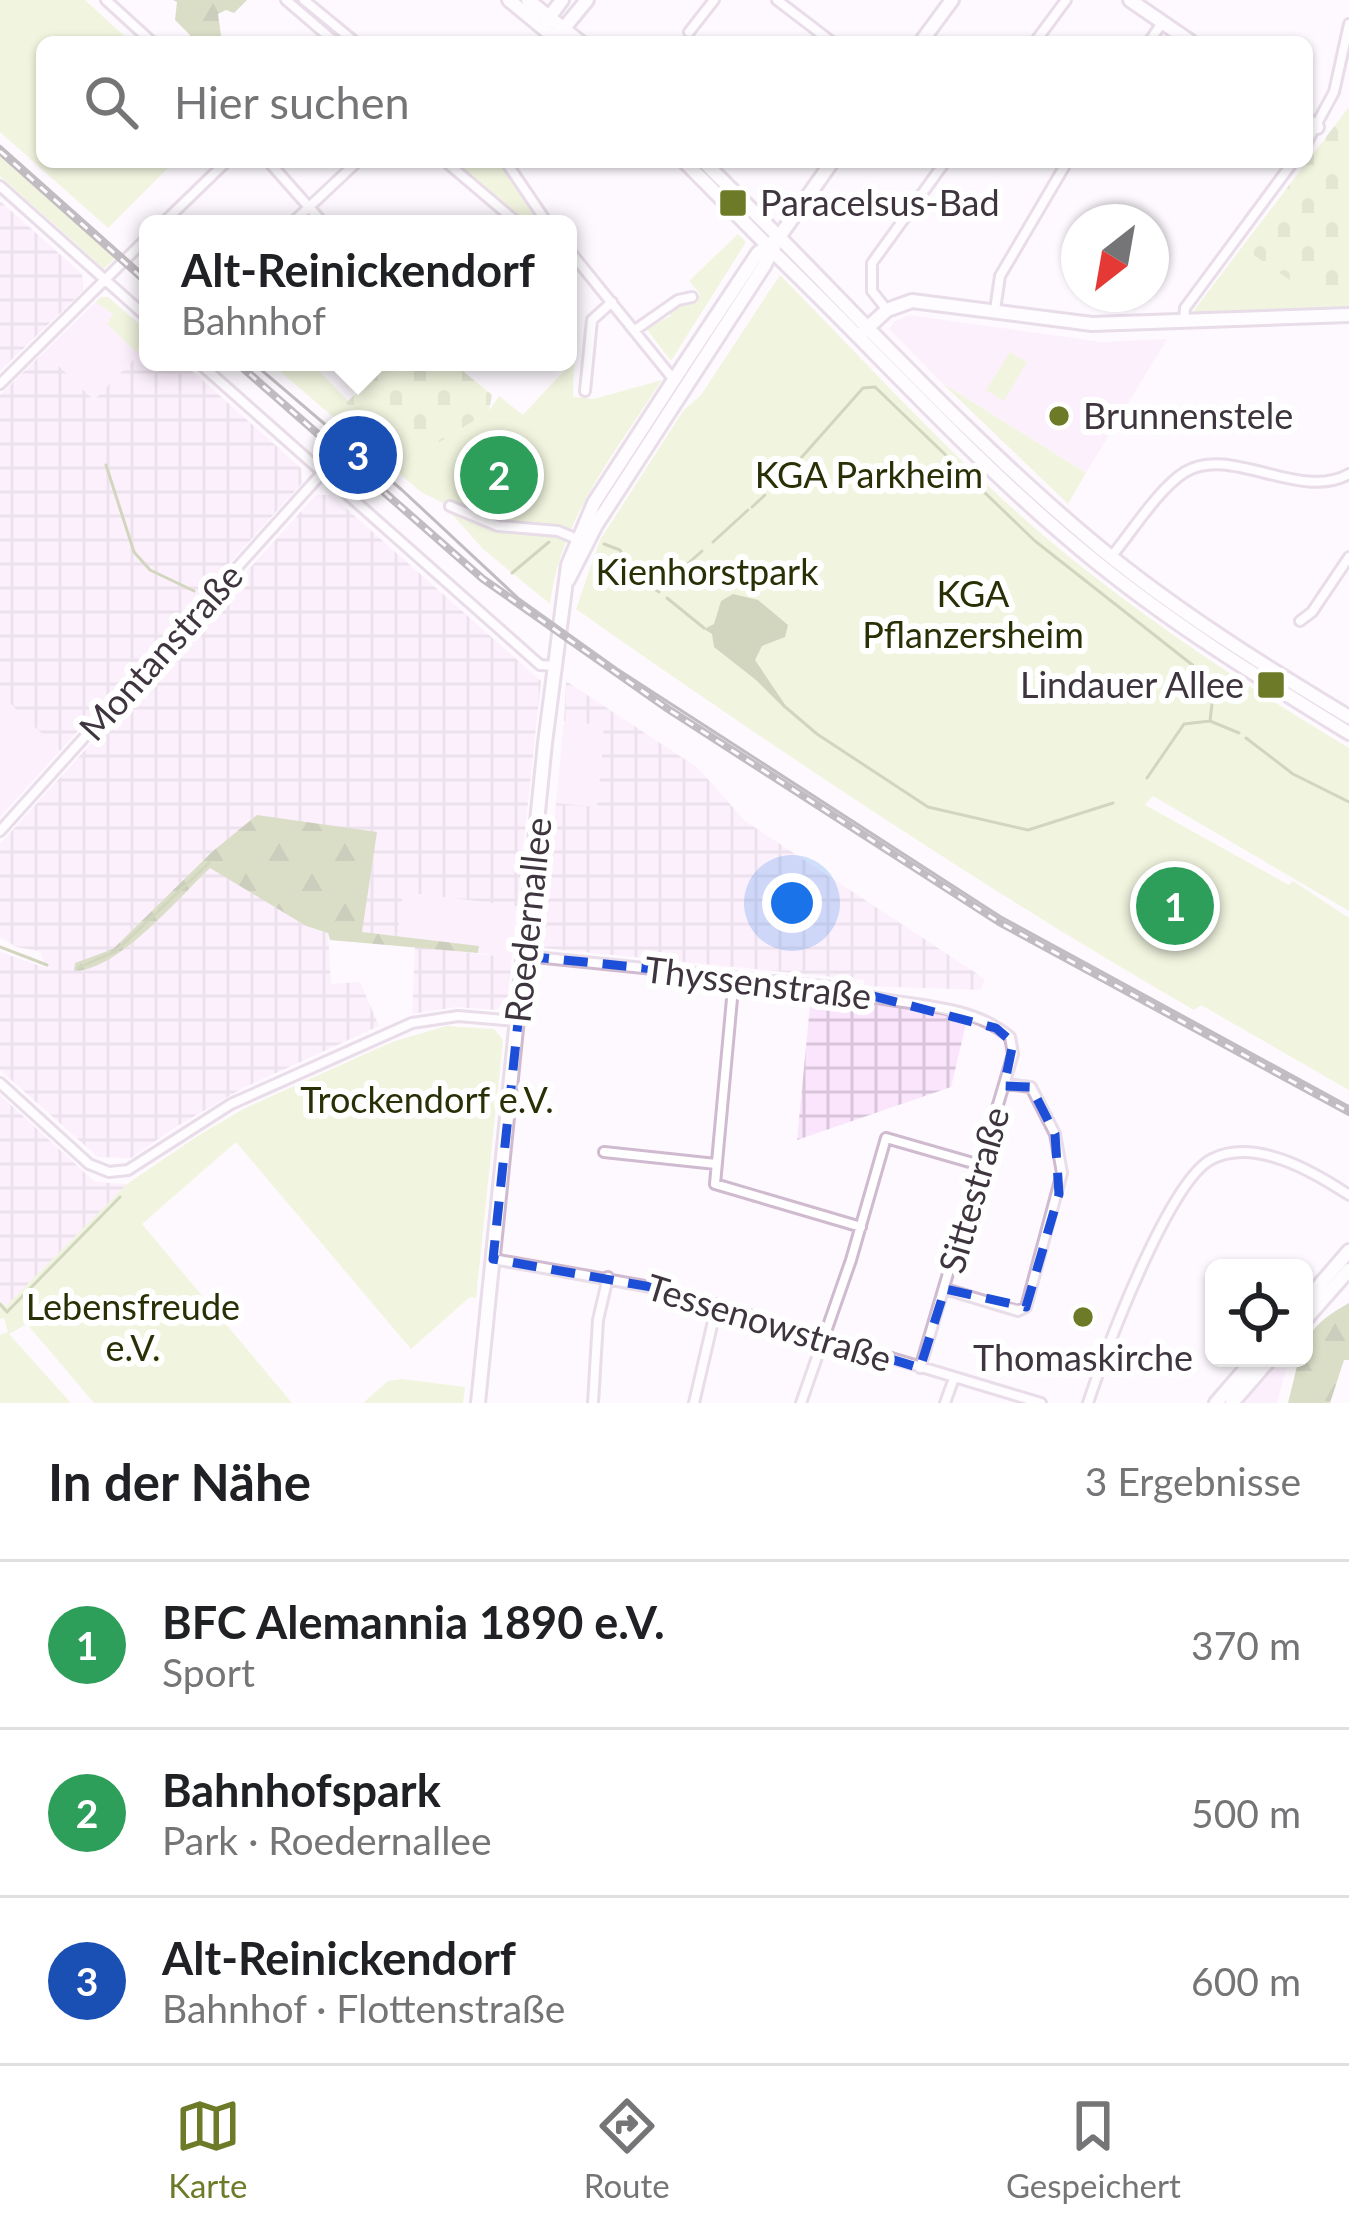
<!DOCTYPE html>
<html lang="de">
<meta charset="utf-8">
<style>
:root{--surface:#fff;--page:#f6f6f6;--text:#202124;--muted:#757577;--line:#e0e0e0;--accent:#6d7b29}
body{margin:0;font-family:Lato,sans-serif;background:var(--page);color:var(--text)}
.controls{position:absolute;right:36px;bottom:36px;display:grid;overflow:hidden;border-radius:18px;box-shadow:0 3px 9px #0004}
.controls button{width:108px;height:108px;display:grid;place-items:center;padding:0;border:0;border-bottom:3px solid var(--line);background:var(--surface);color:var(--text);font:60px sans-serif}
.compass{position:absolute;left:1061px;top:204px;width:108px;height:108px;border-radius:50%;background:var(--surface);box-shadow:0 3px 9px #0004;rotate:211deg}
.you{position:absolute;left:792px;top:903px;width:42px;height:42px;margin:-30px;border:9px solid #fff;border-radius:50%;background:#1a73e8;box-shadow:0 0 0 18px #1a73e833}
.badge{display:grid;place-items:center;width:78px;height:78px;border-radius:50%;background:var(--accent);color:#fff;font-size:39px;font-weight:700}
.pin{position:absolute;translate:-50% -50%;border:6px solid #fff;box-shadow:0 3px 12px #0006}
.popup{position:absolute;left:139px;top:215px;width:438px;height:156px;box-sizing:border-box;display:grid;place-content:center;border-radius:18px;background:var(--surface);filter:drop-shadow(0 3px 9px #0005);font-size:39px;white-space:nowrap;color:var(--muted)}
.popup b{font-size:45px;color:var(--text)}
.popup::after{content:'';position:absolute;left:50%;top:100%;margin-left:-24px;border:24px solid transparent;border-top-color:var(--surface)}
.list{margin:0;padding:0;list-style:none}
h2{display:flex;justify-content:space-between;align-items:center;height:156px;margin:0;padding:0 48px;font-size:51px}
h2 small{font-size:39px;font-weight:400;color:var(--muted)}
.list li{display:grid;grid-template-columns:78px 1fr auto;gap:36px;align-items:center;box-sizing:border-box;height:168px;padding:0 48px;border-top:3px solid var(--line)}
.list b{display:block;font-size:45px;white-space:nowrap}
.list p{margin:0;font-size:39px;white-space:nowrap;color:var(--muted)}
.list em{font-size:39px;font-style:normal;color:var(--muted)}
.icon{flex:none;width:66px;height:66px;fill:none;stroke:currentColor;stroke-width:2;stroke-linecap:round;stroke-linejoin:round}
.map{position:relative;flex:none;width:1349px;height:1403px;overflow:hidden}
.search{position:absolute;background:var(--surface);box-shadow:0 3px 9px #0004;left:36px;right:36px;top:36px;height:132px;display:flex;align-items:center;gap:30px;box-sizing:border-box;padding:0 42px;border-radius:18px;color:var(--muted);font-size:45px}
.sheet{height:660px;background:var(--surface)}
nav{display:flex;justify-content:space-around;align-items:center;box-sizing:border-box;height:168px;border-top:3px solid var(--line);background:var(--surface);font-size:33px;color:var(--muted)}
nav a{display:grid;justify-items:center;gap:6px}
nav .on{color:var(--accent)}
.map>svg:first-child{display:block}
.built{fill:#fbe5fd}
.industrial{fill:url(#industrial-grid)}
.green{fill:#e3f0ba}
.forest{fill:url(#forest-firs)}
.cemetery{fill:url(#cemetery-stones)}
.water{fill:#9eaa74}
.lines{fill:none;stroke-linecap:round;stroke-linejoin:round}
.stream{stroke:#9eaa74;stroke-width:3}
.street-casing{stroke:#cfbad0;stroke-width:14}
.secondary-casing{stroke:#cfbad0;stroke-width:18}
.primary-casing{stroke:#cfbad0;stroke-width:18}
.street{stroke:#fff;stroke-width:8}
.secondary{stroke:#fff;stroke-width:12}
.primary{stroke:#fff;stroke-width:12}
.tram{stroke:#797279;stroke-width:3}
.rail-casing{stroke:#797279;stroke-width:8}
.rail{stroke:#fff;stroke-width:3;stroke-dasharray:9;stroke-linecap:butt}
.marked{fill:none;stroke:#1d4ed8;stroke-width:9;stroke-dasharray:24 15;stroke-linejoin:round}
.poi-dot{fill:#6d7b29;stroke:#fff;stroke-width:4.5}
.labels{text-anchor:middle;stroke-width:12;stroke-linejoin:round;paint-order:stroke}
.poi-label{font-size:36px;fill:#3e353e;stroke:#fff;text-anchor:start}
.park-label{font-size:36px;fill:#293005;stroke:#fff}
.street-label{font-size:36px;fill:#3e353e;stroke:#fff}
</style>
<div class="map">
<svg width="1349" height="1403" viewBox="0 0 1349 1403">
<defs>
<pattern id="industrial-grid" width="8" height="8" patternUnits="userSpaceOnUse" patternTransform="scale(3)"><rect width="8" height="8" fill="#fbe5fd"/><path d="M0 4h8M4 0v8" fill="none" stroke="#d8c5da"/></pattern>
<pattern id="forest-firs" width="22" height="20" patternUnits="userSpaceOnUse" patternTransform="scale(3)"><rect width="22" height="20" fill="#b0bc86"/><path d="M5 1l3.5 6h-7zM16 11l3.5 6h-7z" fill="#919a6f"/></pattern>
<pattern id="cemetery-stones" width="16" height="16" patternUnits="userSpaceOnUse" patternTransform="scale(3)"><rect width="16" height="16" fill="#e3f0ba"/><path d="M2 7V4a2 2 0 0 1 4 0v3zM10 15v-3a2 2 0 0 1 4 0v3z" fill="#c4cea1"/></pattern>
</defs>
<rect width="100%" height="100%" fill="#fdf9fe"/>
<!-- built -->
<path class="built" d="M101,297h7l40,35v13l-54,55 -50,-48z
M909,315l193,27 65,-3 -81,134 -144,-90 -53,-54 6,-8z
M0,694l60,57 -60,66z
M564,721l35,4 5,7 -7,76 -41,-5z
M403,892l114,14 -5,52 -34,-5 1,-6 -82,-9z
M1281,1358h8l-12,45h-35z"/>
<!-- industrial -->
<path class="industrial" d="M0,201l82,73 1,17 -83,80z
M148,345v17h34l119,106 1,15 -242,268 -60,-57v-299l44,-43 50,48z
M316,495h15l210,186 -24,225 -114,-14 -6,46 -36,-6 -148,-81 -100,98 -32,23 37,-18 92,-87 96,59 22,7 3,51 29,-2 19,44 -136,62 -69,40 -43,30 -33,-1 -98,-87v-118l46,16 -6,-17 -24,-4 -16,-10v-93z
M566,681l132,87 47,53 240,158 -4,11 -117,-4v-6l-321,-32 13,-145 41,4 7,-74 -5,-8 -35,-4z
M415,946l97,12 -5,43 -11,9 -39,-3 -45,7z
M811,995l100,11 56,14 -16,67 -154,53z
M0,1095l95,87 32,2 -122,123 -5,-6z"/>
<!-- green -->
<path class="green" d="M0,0h85l46,42h-89v120h132l-66,66 -108,-96z
M0,156l115,102 -11,11 -104,-93z
M450,162h52l41,62h-17z
M738,234l8,8 -75,119 -25,-33 25,-12 -4,-5 12,-8h18l3,-9 -11,-13z
M1242,247l88,61 -138,5z
M780,275c92,93 181,193 282,276 91,74 187,137 287,197v163l-196,-115 -8,9 144,80 4,-4 56,37v172l-148,-85 -7,5c-210,-121 -417,-260 -618,-401l24,-69 83,-129 18,-16z
M101,297h7l40,35v8l-12,12 -29,-28 6,-10 -17,-12z
M1010,352l17,10 -23,39 -18,-11z
M574,360l-1,37 21,2 68,-19c-46,71 -101,138 -112,224l-67,-55 -42,-47 -20,-10 -152,-130h41l98,100 81,-51 10,-15 24,19z
M942,383l144,90 -18,31z
M446,1026l48,3 9,11 -27,258 -6,-1 -59,52 -175,-207 -94,82 150,179h-198l-67,-79 -18,10 62,69h-71v-68l8,-3 -4,-14 -4,1v-18l6,5 121,-122 69,-47 49,-29 147,-66z
M402,1379l63,8 -2,16h-100l25,-22z"/>
<!-- forest -->
<path class="forest" d="M173,0h74l-13,13 -8,-3 -8,4 4,28h-32v-7l-15,-15 2,-18z
M257,815l120,17 -15,100 117,14 -1,7 -148,-13 -2,-7 -22,-7 -96,-58c-32,30 -92,103 -136,103l1,-8 38,-14 100,-98z
M1349,1303v57h-5l-14,43h-42l11,-45h5c0,-28 22,-42 45,-55z"/>
<!-- cemetery -->
<path class="cemetery" d="M1349,107v201h-19l-88,-61z
M388,362h64l40,33 -3,16 -81,51 -62,-59z"/>
<!-- water -->
<path class="water" d="M733,594l25,6 30,25 -3,12 -23,9 -7,14 31,46 -2,2 -28,-28 -42,-33 -2,-13 -8,-5 10,-5 7,-23z"/>
<g class="lines">
<!-- stream -->
<path class="stream" d="M106,465l28,87 16,18 44,21
M778,484l85,-96 12,-1 160,154 174,137 5,9 -4,34
M752,507l13,-12
M713,542l35,-32
M604,544l16,6 13,25 26,17
M512,573l37,-31
M658,590l44,-39
M667,598l37,30
M783,705l34,29 111,73 100,23 85,-27
M1246,738l47,36 56,28
M1147,778l37,-54 26,-3 29,12
M0,947l47,18
M78,968l38,-17 93,-88
M0,1304l7,8 113,-115"/>
<!-- street casing -->
<g class="street-casing">
<path id="street" d="M106,0l46,42
M286,0l49,42
M304,0l51,42
M777,0l55,42
M689,32l25,-32
M1035,42l31,-42
M1149,42l13,-19
M1307,142l27,-50 15,-68
M269,162l55,62
M446,162l73,62
M506,162l42,62
M0,186l148,132
M162,224l64,-62
M291,224l66,-62
M568,249l106,131
M887,310l-15,-19v-28l73,-101
M995,310l5,-34 67,-114
M1184,320l1,-12 108,-146
M635,330l43,-30 14,-3
M198,362l342,303 15,1
M455,362l1,1
M0,384l148,-147
M585,391l7,-71 20,-18
M450,506l48,20 60,5 19,8
M1111,557c20,-24 48,-69 74,-85 46,-28 114,30 164,2
M1300,621l12,-9 37,-55
M0,831l322,-358
M525,956l317,32c53,21 122,10 168,49l3,17 -93,314
M734,977l-19,207 146,43
M0,1083l89,81 20,8 19,-2 103,-66 181,-81 46,-7 58,5
M604,1152l112,12
M493,1259l169,30 379,114
M945,1289l73,22 8,-4 36,-134 -7,-39 -24,-47 -26,-3
M593,1403l5,-83 10,-43
M694,1403l23,-99
M801,1403l50,-143 35,-122 94,27
M945,1403l9,-25
M1088,1403c16,-49 81,-223 124,-244 43,-22 102,13 137,36"/>
</g>
<!-- secondary casing -->
<g class="secondary-casing">
<path id="secondary" d="M1130,0l61,42
M545,23l17,-23
M560,33l27,-33
M921,42l31,-42
M1307,120l10,7
M832,162l-53,75c104,106 206,216 321,311 78,64 163,117 249,169
M768,247c106,101 203,212 316,305 83,69 174,125 265,181
M864,331l23,-21 25,-9 180,23 257,-9
M1304,1303l45,-52
M1304,1321l45,-51
M1216,1403l39,-45
M1232,1403l39,-45"/>
</g>
<!-- primary casing -->
<g class="primary-casing">
<path id="primary" d="M509,0l51,42
M528,0l52,42
M685,162l81,82
M704,162l75,75
M568,580l28,-55 168,-259 15,-29
M478,1403l67,-660 23,-178 26,-62 89,-137 75,-113 21,-16"/>
</g>
<!-- street -->
<use href="#street" class="street"/>
<!-- secondary -->
<use href="#secondary" class="secondary"/>
<!-- primary -->
<use href="#primary" class="primary"/>
<!-- tram -->
<path class="tram" d="M0,146l148,132
M252,362l150,128 117,109 98,70 384,248 347,189"/>
<!-- rail casing -->
<g class="rail-casing">
<path id="rail" d="M0,151l148,132
M236,362l247,217 185,130 331,213 350,190"/>
</g>
<!-- rail -->
<use href="#rail" class="rail"/>
</g>
<!-- marked area -->
<path d="M0 0H1349V1403H0ZM525,956l317,32 154,40 17,15 -9,43 27,1 24,47 4,60 -33,113 -81,-18 -25,79 -258,-79 -169,-30z" fill="#fdf9fe" fill-opacity=".55" fill-rule="evenodd"/>
<path class="marked" d="M525,956l317,32 154,40 17,15 -9,43 27,1 24,47 4,60 -33,113 -81,-18 -25,79 -258,-79 -169,-30z"/>
<!-- markers -->
<g class="poi-dot">
<rect x="718" y="188" width="30" height="30" rx="6"/>
<circle cx="1059" cy="416" r="12"/>
<rect x="1256" y="670" width="30" height="30" rx="6"/>
<circle cx="1083" cy="1317" r="12"/>
</g>
<g class="labels">
<!-- poi labels -->
<g class="poi-label">
<text x="760" y="216">Paracelsus-Bad</text>
<text x="1083" y="429">Brunnenstele</text>
<text x="1244" y="698" text-anchor="end">Lindauer Allee</text>
<text x="1083" y="1371" text-anchor="middle">Thomaskirche</text>
</g>
<!-- park labels -->
<g class="park-label">
<text x="869" y="488">KGA Parkheim</text>
<text x="707" y="585">Kienhorstpark</text>
<text x="973" y="607">KGA<tspan x="973" dy="41">Pflanzersheim</tspan></text>
<text x="427" y="1113">Trockendorf e.V.</text>
<text x="133" y="1320">Lebensfreude<tspan x="133" dy="41">e.V.</tspan></text>
</g>
<!-- street labels -->
<g class="street-label">
<text transform="translate(161 652) rotate(-48)" y="13">Montanstraße</text>
<text transform="translate(528 920) rotate(-84)" y="13">Roedernallee</text>
<text transform="translate(758 983) rotate(7)" y="13">Thyssenstraße</text>
<text transform="translate(974 1190) rotate(-74)" y="13">Sittestraße</text>
<text transform="translate(769 1323) rotate(17)" y="13">Tessenowstraße</text>
</g>
</g>
</svg>
<div class="controls">
<button><svg class="icon" aria-label="locate" viewBox="0 0 24 24"><circle cx="12" cy="12" r="6"/><path d="M12 2v4M12 18v4M2 12h4M18 12h4"/></svg></button>
</div>
<svg class="compass" viewBox="-18 -18 36 36"><path d="M0-13l5 13h-10z" fill="#e53935"/><path d="M0 13l5-13h-10z" fill="#757577"/></svg>
<div class="you"></div>
<div class="pin badge" style="left:1175px;top:906px;background:#2e9e5b">1</div>
<div class="pin badge" style="left:499px;top:475px;background:#2e9e5b">2</div>
<div class="pin badge" style="left:358px;top:455px;background:#1a4fb4">3</div>
<div class="popup"><b>Alt-Reinickendorf</b>Bahnhof</div>
<div class="search"><svg class="icon" aria-label="search" viewBox="0 0 24 24"><circle cx="10" cy="10" r="6"/><path d="M15 15l6 6"/></svg>Hier suchen</div>
</div>
<section class="sheet">
<h2>In der Nähe<small>3 Ergebnisse</small></h2>
<ul class="list">
<li><span class="badge" style="background:#2e9e5b">1</span><div><b>BFC Alemannia 1890 e.V.</b><p>Sport</p></div><em>370 m</em></li>
<li><span class="badge" style="background:#2e9e5b">2</span><div><b>Bahnhofspark</b><p>Park · Roedernallee</p></div><em>500 m</em></li>
<li><span class="badge" style="background:#1a4fb4">3</span><div><b>Alt-Reinickendorf</b><p>Bahnhof · Flottenstraße</p></div><em>600 m</em></li>
</ul>
</section>
<nav>
<a class="on"><svg class="icon" aria-label="map" viewBox="0 0 24 24"><path d="M3 6l6-2 6 2 6-2v14l-6 2-6-2-6 2zM9 4v14M15 6v14"/></svg>Karte</a>
<a><svg class="icon" aria-label="directions" viewBox="0 0 24 24"><path d="M12 3l9 9-9 9-9-9zM9 14v-3h6M13 9l2 2-2 2"/></svg>Route</a>
<a><svg class="icon" aria-label="saved" viewBox="0 0 24 24"><path d="M7 4h10v16l-5-4-5 4z"/></svg>Gespeichert</a>
</nav>
